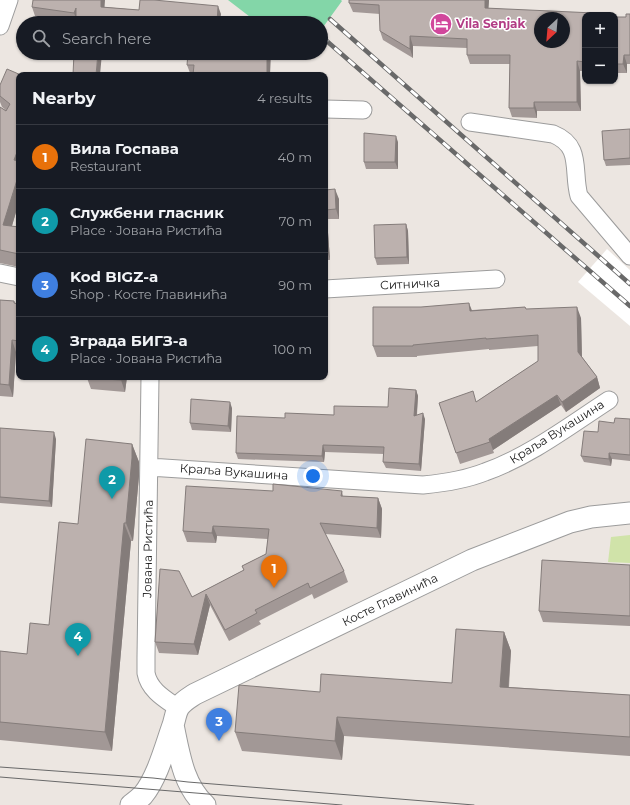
<!DOCTYPE html>
<meta charset="utf-8">
<style>
:root{--surface:#171b24;--page:#242831;--text:#f1f3f6;--muted:#9ea1a6;--line:#363941;--accent:#0f766e}
body{margin:0;font-family:Montserrat,sans-serif;background:var(--page);color:var(--text)}
.controls{position:absolute;right:12px;top:12px;display:grid;overflow:hidden;border-radius:8px;box-shadow:0 1px 3px #0004}
.controls button{width:36px;height:36px;display:grid;place-items:center;padding:0;border:0;border-bottom:1px solid var(--line);background:var(--surface);color:var(--text);font:20px sans-serif}
.compass{position:absolute;left:534px;top:12px;width:36px;height:36px;border-radius:50%;background:var(--surface);box-shadow:0 1px 3px #0004;rotate:206deg}
.you{position:absolute;left:313px;top:476px;width:14px;height:14px;margin:-10px;border:3px solid #fff;border-radius:50%;background:#1a73e8;box-shadow:0 0 0 6px #1a73e833}
.badge{display:grid;place-items:center;width:26px;height:26px;border-radius:50%;background:var(--accent);color:#fff;font-size:13px;font-weight:700}
.pin{position:absolute;translate:-50% -33px;filter:drop-shadow(0 1px 2px #0008)}
.pin::after{content:'';position:absolute;top:21px;width:14px;height:12px;background:inherit;clip-path:polygon(0 0,100% 0,50% 100%)}
.list{margin:0;padding:0;list-style:none}
h2{display:flex;justify-content:space-between;align-items:center;height:52px;margin:0;padding:0 16px;font-size:17px}
h2 small{font-size:13px;font-weight:400;color:var(--muted)}
.list li{display:grid;grid-template-columns:26px 1fr auto;gap:12px;align-items:center;box-sizing:border-box;height:64px;padding:0 16px;border-top:1px solid var(--line)}
.list b{display:block;font-size:15px;white-space:nowrap}
.list p{margin:0;font-size:13px;white-space:nowrap;color:var(--muted)}
.list em{font-size:13px;font-style:normal;color:var(--muted)}
.icon{flex:none;width:22px;height:22px;fill:none;stroke:currentColor;stroke-width:2;stroke-linecap:round;stroke-linejoin:round}
.map{position:relative;flex:none;width:630px;height:805px;overflow:hidden}
.search{position:absolute;background:var(--surface);box-shadow:0 1px 3px #0004;left:16px;top:16px;width:312px;height:44px;display:flex;align-items:center;gap:10px;box-sizing:border-box;padding:0 14px;border-radius:22px;color:var(--muted);font-size:15px}
.panel{position:absolute;background:var(--surface);box-shadow:0 1px 3px #0004;left:16px;top:72px;width:312px;height:308px;border-radius:8px}
.map>svg:first-child{display:block}
.grass{fill:#d0e3a9}
.pitch{fill:#83d6a8}
.pier{fill:#fff}
.lines{fill:none;stroke-linecap:round;stroke-linejoin:round}
.minor-casing{stroke:#9c9c9c;stroke-width:19}
.tertiary-casing{stroke:#9c9c9c;stroke-width:23}
.minor{stroke:#fff;stroke-width:17}
.tertiary{stroke:#fff;stroke-width:21}
.tram{stroke:#696969;stroke-width:1}
.rail-casing{stroke:#696969;stroke-width:4.5}
.rail{stroke:#fff;stroke-width:3;stroke-dasharray:9;stroke-linecap:butt}
.wall{fill:#a29896}
.shaded-wall{fill:#847c7a}
.building{fill:#bcb1ae;stroke:#847c7a;fill-rule:evenodd}
.labels{text-anchor:middle;stroke-width:3;stroke-linejoin:round;paint-order:stroke}
.hotel-label{font-size:12px;font-weight:bold;fill:#b23c85;stroke:#fff;text-anchor:start}
.street-label{font-size:12px;fill:#1b1b1b;stroke:#fff}
</style>
<div class="map">
<svg width="630" height="805" viewBox="0 0 630 805">
<rect width="100%" height="100%" fill="#ece6e1"/>
<!-- grass -->
<path class="grass" d="M630,535v28l-22,-1 3,-25z"/>
<!-- pitch -->
<path class="pitch" d="M228,0h113l1,1 -21,29v-7h-63z"/>
<!-- pier -->
<path class="pier" d="M607,249l23,21v56l-52,-44z"/>
<g class="lines">
<!-- minor casing -->
<g class="minor-casing">
<path id="minor" d="M0,26l9,-26
M325,109l38,1
M470,122l83,12c30,12 19,37 26,62l51,60
M0,273l19,4
M325,289l171,-10
M150,377l-4,280c0,5 0,11 0,16 3,17 19,26 32,35
M149,467l274,18c21,-2 42,-5 62,-13 45,-16 84,-46 124,-72"/>
</g>
<!-- tertiary casing -->
<g class="tertiary-casing">
<path id="tertiary" d="M173,725c6,28 10,60 32,80
M131,805c4,-3 8,-6 12,-10 14,-17 22,-47 29,-67 3,-7 3,-15 7,-21 4,-6 10,-9 16,-13l277,-134 98,-38 21,-5 39,-4"/>
</g>
<!-- minor -->
<use href="#minor" class="minor"/>
<!-- tertiary -->
<use href="#tertiary" class="tertiary"/>
<!-- tram -->
<path class="tram" d="M0,767l153,11 35,4 286,23
M0,777l342,28"/>
<!-- rail casing -->
<g class="rail-casing">
<path id="rail" d="M330,19l300,265
M321,36l309,270"/>
</g>
<!-- rail -->
<use href="#rail" class="rail"/>
</g>
<!-- wall -->
<path class="wall" d="M349,0h140l-1,8 97,7v56h-5l1,40h-44v7l-25,-1 -3,-9 1,-44h-40l-3,-9v-7l-54,-2v12l-30,-18 -3,-9v-17l-27,-2 -4,-9z
M32,7h73l34,3 82,4 -145,7 -41,-5z
M630,14v50h-3v9h-12v-56h11z
M271,53l-78,20h-3l-3,-8z
M19,75v127l-7,24 7,1v40l-19,-4v-156l6,3 -4,-3 -2,-5v-17z
M630,129v36l-24,1 -2,-6z
M398,142v27h-32l-2,-7z
M325,190l14,9v20h-12l3,41h-5z
M406,224l2,7 1,33 -32,1 -2,-7z
M0,300l14,1 1,2 4,1v48h-3l-3,45 -13,-1z
M525,307l1,2 55,9 1,39 15,20 3,11 -34,24 -5,-7 -68,45 1,3 -34,11 -21,-61 37,-1 62,-41v-15l-49,4v-1l-72,7v1h-40l-4,-11 99,-36z
M127,377l-2,15 -34,-3 -4,-11z
M416,390l2,6 -1,19 8,4 -4,52 -35,-3 -3,-6 1,-8 -59,-2 -1,10 -86,-3 -2,-6 49,-35 49,-3 54,-8z
M232,408l-1,24 -39,-2 -2,-7z
M630,419v42l-18,-2 -1,7 -27,-4 -3,-6 17,-24z
M0,428l56,11 -4,68 -52,-4z
M132,444l7,18v14l-6,65h-2l-19,210 -112,-11v-89l27,3 22,-29 29,-101z
M273,491h69l1,5 35,2 4,11 -1,29 -56,-4 19,37 4,11 -34,17 -2,-5 -53,27 2,3 -32,17 -19,-36 -12,50 -39,-2 -4,-11 37,-45 52,-27 -2,-4 24,-12 2,-15 -51,-3 -1,7 -29,-1 -4,-11z
M630,565v61l-87,-4 -4,-11z
M504,632l7,19 -2,36 121,8v61l-286,-20 -2,24 -100,-9 -7,-19 85,-40 132,-9z"/>
<!-- shaded-wall -->
<path class="shaded-wall" d="M101,0h4l-1,15 -3,-8z
M485,0h4l-1,17 -3,-9z
M218,6l3,8 -1,9h-3z
M76,8l1,13 -3,-8z
M410,36l3,10v12l-3,-9z
M98,53h4l-2,22h-4z
M267,53h4l-1,22h-3z
M624,55l3,9v9l-4,-9z
M577,61l3,10 1,40 -4,-9z
M534,102l3,9v7l-3,-10z
M396,136l2,6v27l-3,-7z
M19,147v26l-5,-13z
M17,180l2,6v16l-11,37 -5,-14z
M335,189l4,10v20l-3,-10z
M325,213l2,6 3,41 -3,-10 -2,-25z
M406,224l2,7 1,33 -2,-7z
M469,303l4,10 -3,-2z
M577,307l4,11 1,44 -4,-10z
M12,340l4,12 -3,45 -4,-12z
M121,377h6l-2,15 -4,-12z
M597,377l3,11 -34,24 -4,-10z
M416,390l2,6 -2,27 -2,-7z
M557,395l4,10 -68,45 -4,-11z
M230,402l2,6 -1,24 -3,-6z
M423,413l2,6 -4,52 -2,-7z
M54,432l2,7 -4,68 -3,-6z
M132,444l7,18v14l-6,65 -7,-18z
M323,445l2,7 -1,10 -2,-6z
M609,453l3,6 -1,7 -2,-7z
M378,498l4,11 -1,29 -4,-10z
M124,523l7,18 -19,210 -7,-19z
M213,526l4,10 -1,7 -4,-10z
M206,594l4,11 -12,50 -4,-11z
M504,632l7,19 -4,54 -7,-18z
M337,717l7,19 -2,24 -7,-19z"/>
<!-- building -->
<path class="building" d="M33,0h68v7l38,3 1,-10h14l64,6 -1,17h-141v-15l-2,5 -42,-6z
M349,0h136v8l109,5v2h-9v47l-8,-1v41h-43v6h-25l1,-53h-43v-16l-57,-3v13l-30,-18 -1,-26 -30,-2zM540,18h24v24h-24z
M626,14h4v41h-6l-1,9h-8v-47h11z
M74,53h24l-2,22h-23z
M188,53h79v22h-74l1,-10h-7z
M7,69l14,6h-2v72l-5,13 5,1v19h-2l-14,45 16,2v27l-19,-4v-143l6,4 4,-7 -10,-8v-11z
M630,129v29l-26,2 -2,-29z
M364,133l32,3 -1,26h-31z
M335,189l1,20 -11,1v-20z
M406,224l1,33 -32,1 -1,-33z
M325,225l2,25h-2z
M0,300l14,1v2l5,1v37l-7,-1 -3,45 -9,-1z
M469,303l1,8 55,-4 1,2 51,-2 1,45 19,25 -35,25 -5,-7 -68,44 1,3 -34,11 -17,-50 34,-12 3,11 62,-41v-26l-52,4v-1l-73,7v1h-40v-39h48z
M87,377h34v3l-34,-2z
M389,388l27,2 -2,26 9,-3 -4,51 -36,-2 1,-15 -61,-2 -1,11 -86,-3 1,-37 48,2v-5l49,2v-9l54,1z
M191,399l39,3 -2,24 -38,-3z
M615,418l15,1v36l-21,-2v6l-28,-3 3,-25 14,1 1,-11 15,2z
M0,428l54,4 -5,69 -49,-4z
M86,439l46,5v14l-6,65h-2l-19,209 -105,-10v-71l27,3 3,-31 19,2 10,-103 19,2z
M273,484l69,7 -1,5 37,2 -1,30 -57,-5 24,48 -34,17 -2,-5 -53,27 2,3 -32,17 -19,-36 -12,50 -39,-2 5,-73 19,2 13,26 52,-27 -2,-4 24,-12 3,-25 -56,-3 -1,7 -29,-2 3,-45 87,5z
M542,560l88,5v51l-91,-5z
M456,629l48,3 -4,55 130,8v42l-293,-20 -2,24 -100,-9 4,-47 81,7 1,-18 131,9z"/>
<!-- icons -->
<defs>
<g id="hotel-disc" transform="scale(1.15)"><circle r="9.5" fill="#d1479c" stroke="#fff"/><path d="M-6-4.5h1.5V1H6V5H4.5V3h-9V5H-6ZM-4 0a1.8 1.8 0 1 1 3.6 0ZM.5 0V-2.5h3Q6-2.5 6 0Z" fill="#fff"/></g>
</defs>
<g fill-rule="evenodd">
<use href="#hotel-disc" x="441" y="24"/>
</g>
<g class="labels">
<!-- hotel labels -->
<g class="hotel-label">
<text x="456" y="28">Vila Senjak</text>
</g>
<!-- street labels -->
<g class="street-label">
<text transform="translate(410 284) rotate(-3)" y="4">Ситничка</text>
<text transform="translate(557 432) rotate(-32)" y="4">Краља Вукашина</text>
<text transform="translate(234 472) rotate(4)" y="4">Краља Вукашина</text>
<text transform="translate(148 549) rotate(-89)" y="4">Јована Ристића</text>
<text transform="translate(390 600) rotate(-26)" y="4">Косте Главинића</text>
</g>
</g>
</svg>
<div class="controls">
<button>+</button>
<button>−</button>
</div>
<svg class="compass" viewBox="-18 -18 36 36"><path d="M0-13l5 13h-10z" fill="#e53935"/><path d="M0 13l5-13h-10z" fill="#9ea1a6"/></svg>
<div class="you"></div>
<div class="pin badge" style="left:274px;top:588px;background:#e8710a">1</div>
<div class="pin badge" style="left:112px;top:499px;background:#0f9aa8">2</div>
<div class="pin badge" style="left:219px;top:741px;background:#3f7fe0">3</div>
<div class="pin badge" style="left:78px;top:656px;background:#0f9aa8">4</div>
<div class="search"><svg class="icon" aria-label="search" viewBox="0 0 24 24"><circle cx="10" cy="10" r="6"/><path d="M15 15l6 6"/></svg>Search here</div>
<section class="panel">
<h2>Nearby<small>4 results</small></h2>
<ul class="list">
<li><span class="badge" style="background:#e8710a">1</span><div><b>Вила Госпава</b><p>Restaurant</p></div><em>40 m</em></li>
<li><span class="badge" style="background:#0f9aa8">2</span><div><b>Службени гласник</b><p>Place · Јована Ристића</p></div><em>70 m</em></li>
<li><span class="badge" style="background:#3f7fe0">3</span><div><b>Kod BIGZ-a</b><p>Shop · Косте Главинића</p></div><em>90 m</em></li>
<li><span class="badge" style="background:#0f9aa8">4</span><div><b>Зграда БИГЗ-а</b><p>Place · Јована Ристића</p></div><em>100 m</em></li>
</ul>
</section>
</div>
